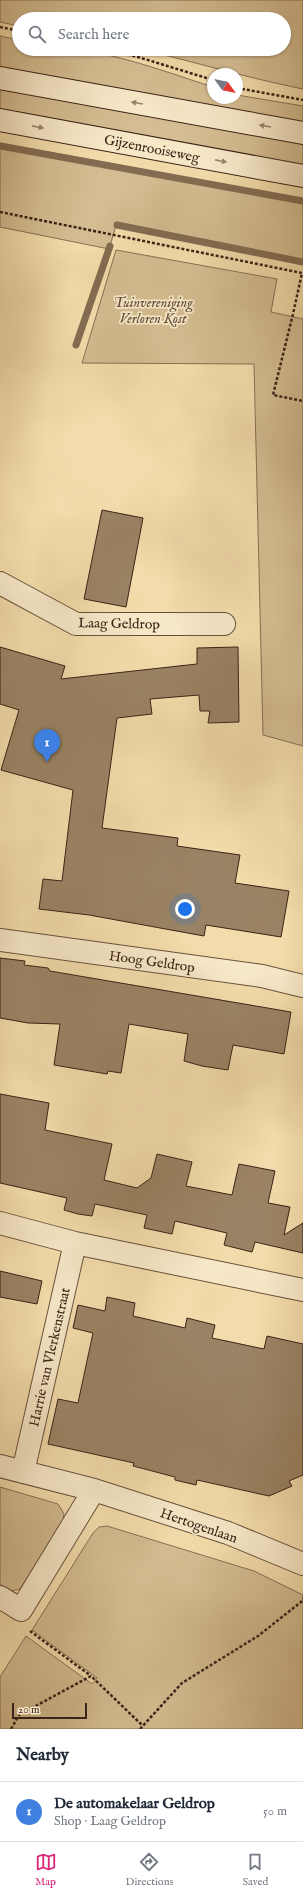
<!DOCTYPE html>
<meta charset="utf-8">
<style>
:root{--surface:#fff;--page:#f2f2f3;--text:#1f2937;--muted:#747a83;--line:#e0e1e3;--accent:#db2777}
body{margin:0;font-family:"IM FELL English",serif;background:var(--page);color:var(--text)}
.compass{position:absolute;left:207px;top:68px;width:36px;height:36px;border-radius:50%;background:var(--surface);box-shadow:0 1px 3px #0004;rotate:123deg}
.scale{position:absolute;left:12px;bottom:10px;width:75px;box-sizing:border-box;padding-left:4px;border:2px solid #3a2317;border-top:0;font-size:11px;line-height:14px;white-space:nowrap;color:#3a2317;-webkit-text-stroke:3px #f7e8c8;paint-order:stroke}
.you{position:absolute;left:185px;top:909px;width:14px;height:14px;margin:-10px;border:3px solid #fff;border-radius:50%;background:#1a73e8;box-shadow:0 0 0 6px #1a73e833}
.badge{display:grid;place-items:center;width:26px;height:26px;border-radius:50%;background:var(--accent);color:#fff;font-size:13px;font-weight:700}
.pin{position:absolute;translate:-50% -33px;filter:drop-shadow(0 1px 2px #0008)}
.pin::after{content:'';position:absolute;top:21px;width:14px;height:12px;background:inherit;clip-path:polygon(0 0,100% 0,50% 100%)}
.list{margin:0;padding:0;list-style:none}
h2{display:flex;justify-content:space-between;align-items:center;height:52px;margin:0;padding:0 16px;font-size:17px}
h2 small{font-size:13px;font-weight:400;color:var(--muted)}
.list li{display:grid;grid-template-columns:26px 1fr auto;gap:12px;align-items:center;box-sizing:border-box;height:60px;padding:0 16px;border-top:1px solid var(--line)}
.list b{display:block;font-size:15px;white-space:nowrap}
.list p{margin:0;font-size:13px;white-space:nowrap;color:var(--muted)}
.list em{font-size:13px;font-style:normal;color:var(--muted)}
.icon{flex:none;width:22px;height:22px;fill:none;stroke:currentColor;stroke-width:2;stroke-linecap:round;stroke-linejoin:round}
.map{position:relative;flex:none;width:303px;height:1729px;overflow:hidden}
.search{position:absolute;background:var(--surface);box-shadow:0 1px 3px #0004;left:12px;right:12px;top:12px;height:44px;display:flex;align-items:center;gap:10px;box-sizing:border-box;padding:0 14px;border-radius:22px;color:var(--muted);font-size:15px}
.sheet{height:112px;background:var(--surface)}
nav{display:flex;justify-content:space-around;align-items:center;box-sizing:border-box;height:56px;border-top:1px solid var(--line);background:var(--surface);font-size:11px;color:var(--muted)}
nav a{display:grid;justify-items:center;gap:2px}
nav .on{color:var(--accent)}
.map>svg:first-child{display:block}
.green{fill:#d4bd92;stroke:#877054}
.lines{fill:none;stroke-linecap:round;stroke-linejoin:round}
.stream{stroke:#836c52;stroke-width:7}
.building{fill:#9a8364;stroke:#3a2317}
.street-casing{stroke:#68513c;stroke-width:24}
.secondary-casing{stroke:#3a2317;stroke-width:24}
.path{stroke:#3a2317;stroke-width:2.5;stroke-dasharray:3 2;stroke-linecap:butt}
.street{stroke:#f7e8c8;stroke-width:22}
.secondary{stroke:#f7e8c8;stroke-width:22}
.oneway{fill:#988670}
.labels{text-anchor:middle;stroke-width:3.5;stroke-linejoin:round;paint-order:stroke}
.street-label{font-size:14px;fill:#3a2317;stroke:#f7e8c8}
.park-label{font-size:14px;font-style:italic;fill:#604a36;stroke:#f7e8c8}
</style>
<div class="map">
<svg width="303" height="1729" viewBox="0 0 303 1729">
<rect width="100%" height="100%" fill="#f3dcab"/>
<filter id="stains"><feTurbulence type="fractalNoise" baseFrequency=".005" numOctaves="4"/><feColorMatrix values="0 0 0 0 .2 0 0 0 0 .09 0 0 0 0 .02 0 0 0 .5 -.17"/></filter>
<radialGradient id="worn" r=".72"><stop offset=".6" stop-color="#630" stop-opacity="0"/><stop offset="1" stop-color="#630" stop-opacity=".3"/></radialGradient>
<!-- green -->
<path class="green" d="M0,0h303v89c-55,-11 -108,-27 -163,-40h144v-30h-265v7l-19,-4z
M0,36l19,4v9c16,0 33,-1 49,0 46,3 101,24 145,38v11h24v-3l66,11v19l-303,-55z
M0,84l303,57v27l-303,-55z
M0,143l303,56v62l-187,-35 -7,23 -109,-22z
M116,250l161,29 -6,33 32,7v427l-40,-11 -9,-371 -172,-1z
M0,1487l58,17 6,10 -2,12 -42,63 -9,2 -11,-7z
M107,1526l147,45 49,24v134h-303v-52l26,-41 66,48 5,-6 -65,-48 61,-97 6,-6z"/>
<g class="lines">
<!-- stream -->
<path class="stream" d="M0,146l303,55
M117,225l186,37
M76,345l34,-99"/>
</g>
<!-- building -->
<path class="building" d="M102,510l41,8 -17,89 -42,-8z
M0,647l65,19 -4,13 136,-15v-16l41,-1 1,75 -31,1 2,-12h-10l-1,-16 -49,4 2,15 -35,4 -15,110 76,10 -1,8 63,9 -5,28 54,8 -8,46 -75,-12 -2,11 -115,-21 -50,-6 4,-30 19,2 11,-91 -72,-20 18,-60 -19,-6z
M0,958l25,3 -1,4 24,3 2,3 241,41 -7,42 -51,-9 -5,25 -26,-4 -18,-5 4,-27 -59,-10 -8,49 -13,-2 -1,3 -53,-9 6,-41 -32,-1 -28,-5z
M0,1094l49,9 -4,27 67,14 -8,36 33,8 14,-10 6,-24 35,8 -6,24 46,9 7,-31 36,7 -7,32 22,4 -6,28 19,-12v30l-48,-11 -3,10 -28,-7 3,-12 -52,-12 -3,13 -28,-6 3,-13 -52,-11 -3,12 -14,-2 -14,-4 3,-12 -67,-15z
M0,1271l42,10 -5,23 -37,-7z
M107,1297l28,6 -2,13 52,12 2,-10 28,7 -3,13 52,11 3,-13 36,8v131l-14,6 3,5 -23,10 -72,-16 -1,5 -21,-5v-3l-42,-11 1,-3 -86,-19 10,-45 20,4 15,-70 -20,-5 5,-23 27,6z"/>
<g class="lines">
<!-- street casing -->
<g class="street-casing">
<path id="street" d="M0,583l76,41h148
M0,940l262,36 41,10
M0,1223l75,20 228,47
M0,1466l94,24 134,43 75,31
M23,1472l52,-229
M0,1597l21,13 73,-120"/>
</g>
<!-- secondary casing -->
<g class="secondary-casing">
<path id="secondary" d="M0,78l303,55
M0,120l303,56"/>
</g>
<!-- path -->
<path class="path" d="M0,27l19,4
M103,49l35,8 75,23
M237,88l66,12
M0,212l302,61 -9,41 -20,81 30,6
M30,1631l61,45
M11,1729l8,-14 72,-39 52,50
M140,1729l42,-46 76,-47 43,-34 2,-4"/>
<!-- street -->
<use href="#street" class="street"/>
<!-- secondary -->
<use href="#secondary" class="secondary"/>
</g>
<!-- one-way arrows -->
<defs><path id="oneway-solid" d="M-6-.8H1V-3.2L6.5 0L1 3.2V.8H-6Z"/></defs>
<g class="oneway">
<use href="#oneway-solid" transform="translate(137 103) rotate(-170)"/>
<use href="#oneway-solid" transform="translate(265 126) rotate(-170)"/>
<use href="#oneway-solid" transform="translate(38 127) rotate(11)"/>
<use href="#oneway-solid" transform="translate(221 161) rotate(11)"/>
</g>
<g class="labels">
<!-- street labels -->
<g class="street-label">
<text transform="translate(152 148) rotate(11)" y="5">Gijzenrooiseweg</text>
<text transform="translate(119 623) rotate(1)" y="5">Laag Geldrop</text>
<text transform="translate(152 961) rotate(8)" y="5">Hoog Geldrop</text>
<text transform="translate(49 1357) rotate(-77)" y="5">Harrie van Vlerkenstraat</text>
<text transform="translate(199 1525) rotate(19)" y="5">Hertogenlaan</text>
</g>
<!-- park labels -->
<g class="park-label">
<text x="153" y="307">Tuinvereniging<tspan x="153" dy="16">Verloren Kost</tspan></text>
</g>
</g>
<rect width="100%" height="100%" filter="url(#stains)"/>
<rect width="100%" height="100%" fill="url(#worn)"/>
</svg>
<svg class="compass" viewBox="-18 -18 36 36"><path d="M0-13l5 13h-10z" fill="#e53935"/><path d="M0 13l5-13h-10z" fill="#747a83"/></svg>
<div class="scale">20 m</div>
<div class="you"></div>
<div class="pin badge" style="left:47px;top:762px;background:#3f7fe0">1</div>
<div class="search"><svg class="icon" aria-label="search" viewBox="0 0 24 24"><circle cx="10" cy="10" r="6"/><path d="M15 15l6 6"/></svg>Search here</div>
</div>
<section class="sheet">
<h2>Nearby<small></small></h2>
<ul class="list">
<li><span class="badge" style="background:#3f7fe0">1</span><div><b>De automakelaar Geldrop</b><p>Shop · Laag Geldrop</p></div><em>50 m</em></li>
</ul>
</section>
<nav>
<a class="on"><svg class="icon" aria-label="map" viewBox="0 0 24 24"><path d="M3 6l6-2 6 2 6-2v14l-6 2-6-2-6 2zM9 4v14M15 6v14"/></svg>Map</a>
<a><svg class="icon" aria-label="directions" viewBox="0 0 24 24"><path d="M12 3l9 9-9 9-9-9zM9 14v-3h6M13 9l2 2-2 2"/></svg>Directions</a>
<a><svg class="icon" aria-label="saved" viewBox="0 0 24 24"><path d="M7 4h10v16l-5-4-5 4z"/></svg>Saved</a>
</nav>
